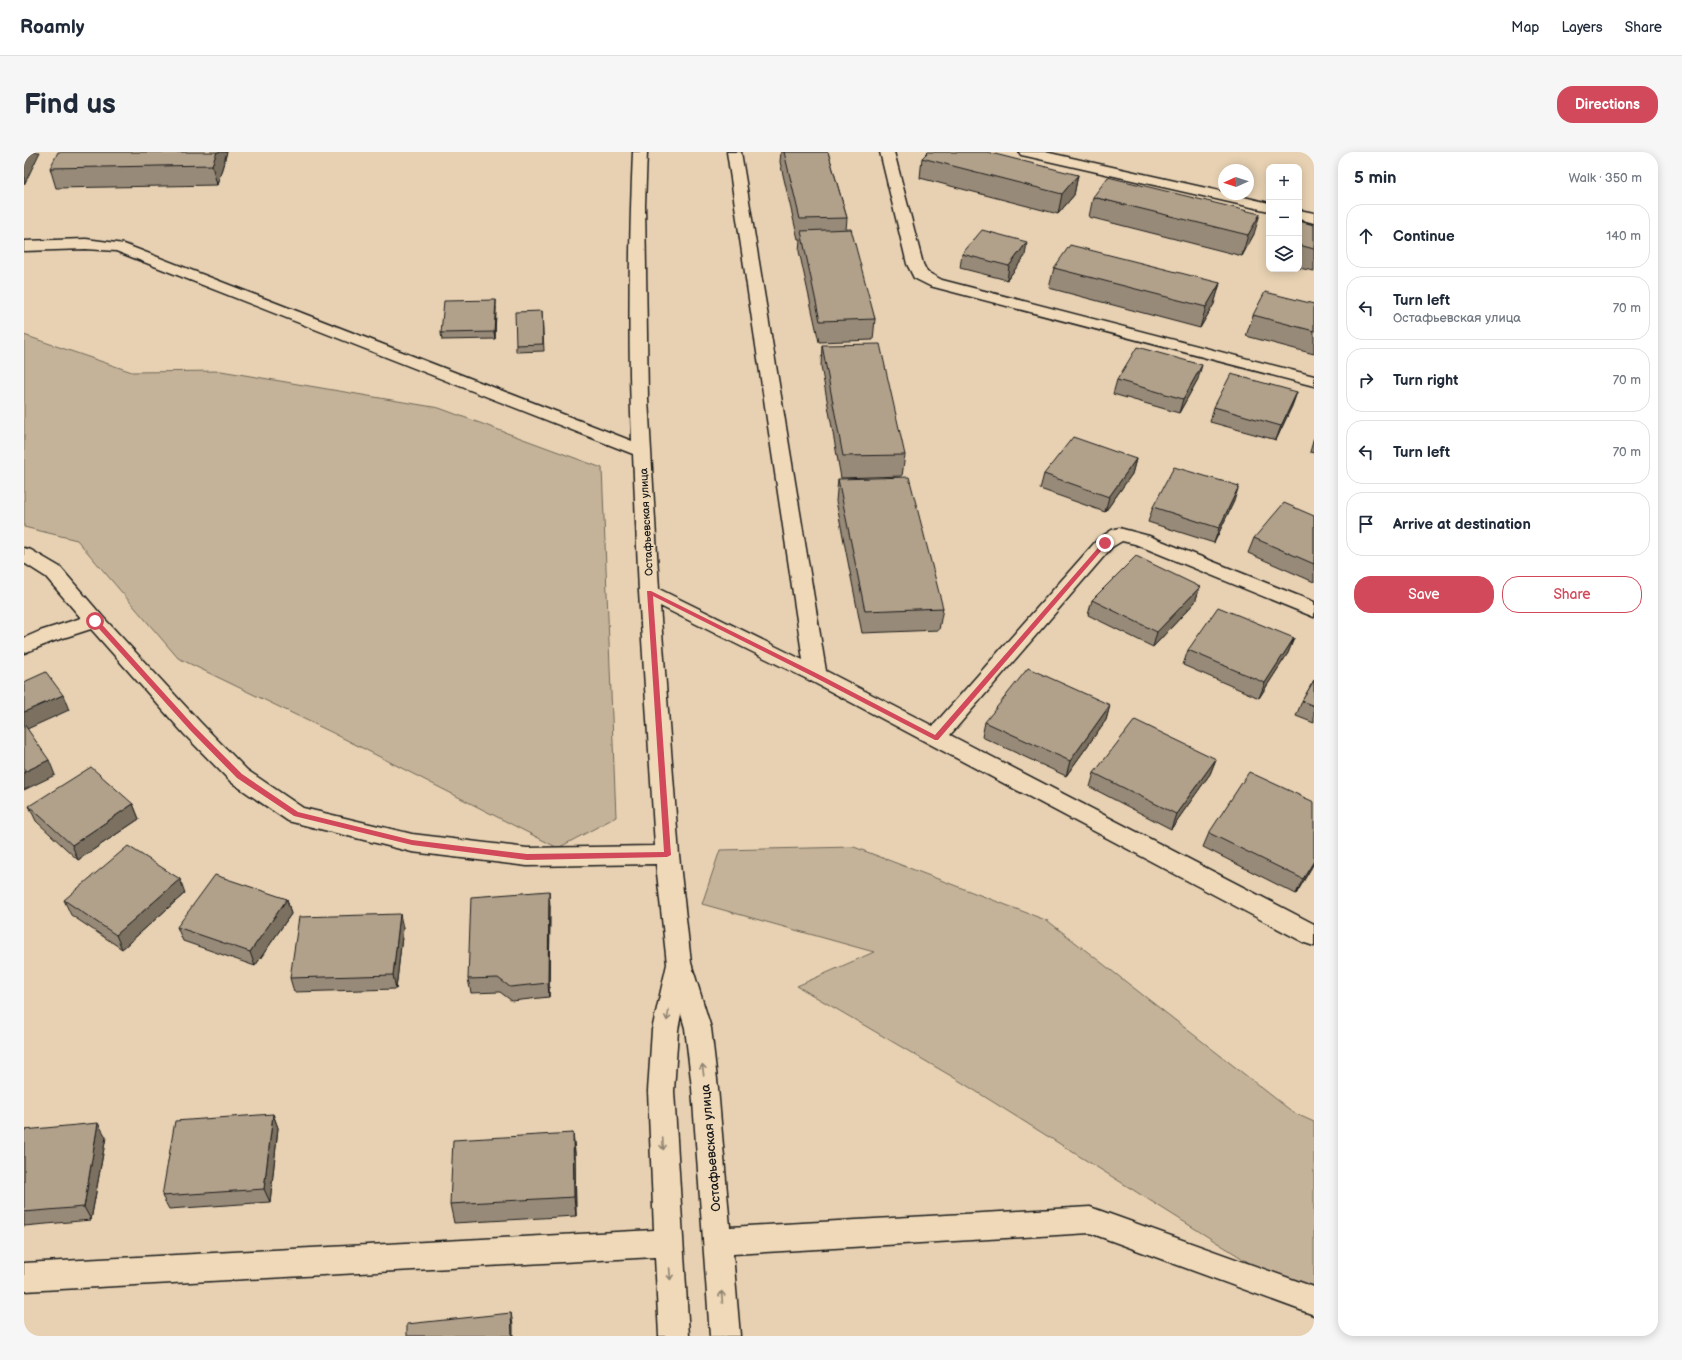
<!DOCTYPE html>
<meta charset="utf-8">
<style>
:root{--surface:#fff;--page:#f6f6f7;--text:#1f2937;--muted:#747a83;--line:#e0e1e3;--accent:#d1495b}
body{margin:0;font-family:"Balsamiq Sans",sans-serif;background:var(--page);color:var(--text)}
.controls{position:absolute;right:12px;top:12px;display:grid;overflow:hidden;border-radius:8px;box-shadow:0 2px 10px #0003}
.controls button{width:36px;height:36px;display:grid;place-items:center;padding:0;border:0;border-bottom:1px solid var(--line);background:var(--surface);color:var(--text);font:20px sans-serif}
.compass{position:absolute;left:1194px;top:12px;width:36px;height:36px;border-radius:50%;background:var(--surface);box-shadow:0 2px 10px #0003;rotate:267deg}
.stop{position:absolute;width:12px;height:12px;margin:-9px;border:3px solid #d1495b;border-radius:50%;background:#fff}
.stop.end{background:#d1495b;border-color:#fff;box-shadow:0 1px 4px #0008}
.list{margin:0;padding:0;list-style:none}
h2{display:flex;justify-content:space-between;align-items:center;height:52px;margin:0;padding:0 16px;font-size:17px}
h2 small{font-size:13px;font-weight:400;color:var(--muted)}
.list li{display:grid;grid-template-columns:26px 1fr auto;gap:12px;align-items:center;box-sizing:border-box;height:64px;margin:0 8px 8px;padding:0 8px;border:1px solid var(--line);border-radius:16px}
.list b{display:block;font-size:15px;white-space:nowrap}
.list p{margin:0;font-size:13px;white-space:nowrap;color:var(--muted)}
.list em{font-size:13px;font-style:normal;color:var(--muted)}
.actions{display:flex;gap:8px;padding:12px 16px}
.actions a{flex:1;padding:9px 0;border:1px solid var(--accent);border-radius:16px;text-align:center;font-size:14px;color:var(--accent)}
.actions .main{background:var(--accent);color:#fff}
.icon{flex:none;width:22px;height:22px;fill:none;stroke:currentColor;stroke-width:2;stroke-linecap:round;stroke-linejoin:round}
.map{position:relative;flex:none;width:1290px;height:1184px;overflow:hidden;border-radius:16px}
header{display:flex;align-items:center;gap:24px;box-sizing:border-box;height:56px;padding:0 20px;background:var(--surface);border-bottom:1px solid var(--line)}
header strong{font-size:19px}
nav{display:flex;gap:22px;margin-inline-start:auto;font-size:14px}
.intro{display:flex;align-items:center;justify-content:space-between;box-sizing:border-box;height:96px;padding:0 24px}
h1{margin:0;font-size:28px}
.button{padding:10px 18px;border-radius:16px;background:var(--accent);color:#fff;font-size:14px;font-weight:700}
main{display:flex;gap:24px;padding:0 24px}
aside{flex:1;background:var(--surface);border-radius:16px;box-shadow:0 2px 10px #0003}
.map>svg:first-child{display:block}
.green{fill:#c5b399;stroke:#70685a}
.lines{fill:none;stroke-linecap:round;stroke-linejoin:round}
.minor-casing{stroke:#1c1c1c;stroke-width:3}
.minor{fill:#efd9b8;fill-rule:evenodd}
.wall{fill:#988a78;stroke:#1c1c1c}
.shaded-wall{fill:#7c7161;stroke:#1c1c1c}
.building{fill:#b1a18b;stroke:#1c1c1c}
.oneway{stroke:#908472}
.route{fill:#d1495b}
.labels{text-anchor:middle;stroke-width:3.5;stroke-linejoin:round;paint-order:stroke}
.street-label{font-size:11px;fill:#1c1c1c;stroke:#efd9b8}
.near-street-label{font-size:13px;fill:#1c1c1c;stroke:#efd9b8}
</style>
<header>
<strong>Roamly</strong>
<nav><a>Map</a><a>Layers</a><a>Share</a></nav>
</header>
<div class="intro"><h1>Find us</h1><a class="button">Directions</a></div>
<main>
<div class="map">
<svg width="1290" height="1184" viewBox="0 0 1290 1184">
<rect width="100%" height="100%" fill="#e7d1b2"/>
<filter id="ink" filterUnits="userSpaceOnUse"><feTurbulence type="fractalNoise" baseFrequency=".025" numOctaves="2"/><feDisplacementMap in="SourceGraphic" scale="8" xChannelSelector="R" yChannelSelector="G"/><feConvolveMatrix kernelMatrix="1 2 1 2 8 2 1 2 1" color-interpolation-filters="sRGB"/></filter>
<g filter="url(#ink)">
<!-- green -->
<path class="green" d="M0,183l108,37 89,-1 218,37 163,60 14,349 -58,31 -225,-115 -155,-75 -101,-118 -53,-13z
M830,695l194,74 246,192 20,9v178l-15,-6 -341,-214 -161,-94 77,-34 -172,-48 18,-54z"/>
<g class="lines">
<!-- minor casing -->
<g class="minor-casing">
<path id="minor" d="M609,0h14l-2,53 3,194 11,190 144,71 -76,-508h14l85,519 107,55 165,-187 14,-9 7,-2 30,8 165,66v15l-179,-73 -13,-3 -10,6 -162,188 364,189v22l-9,-3 -496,-263 -149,-74 19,249 12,108 20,65 7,60 12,139 360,-20 224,80v28l-224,-82 -357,21 7,82h-30l-18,-248 -7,-60 -4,-14 -3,16 -4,61 15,245h-30l-4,-79 -631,34v-28l630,-33 -6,-139 4,-61 15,-66 -11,-100 -129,2 -115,-14 -124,-31 -57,-39 -47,-48 -93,-105 -37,12 -30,12v-15l16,-7 41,-13 -35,-41 -22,-14v-15l7,2 29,17 42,49 98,106 47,48 56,38 109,26 115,14 128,-2 -16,-254 -6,-138 -517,-203 -30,-2 -62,2v-10l62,-2 38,5 508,197c-4,-96 -3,-193 1,-289z
M856,0h14l29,112 4,8 15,8 372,96v10l-384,-100 -16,-8 -7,-14z
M995,0h26l179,40v2h7l38,9v8l-243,-55 -5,-1z
M1275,58l15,3v10l-15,-4z"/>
</g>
<!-- minor -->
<use href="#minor" class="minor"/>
</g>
<!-- wall -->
<path class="wall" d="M203,0l-10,33 -161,3 -6,-20z
M757,0h47l19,66 -1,12 29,89 -2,21 -54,2 -20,-91 1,-12h-2l-18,-77z
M898,6l156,17 -4,20 -16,19 -138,-36z
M1069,45l161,37 -12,22 -153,-39z
M1275,69l15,4v46l-15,-3z
M938,102l63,2 -18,24 -47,-12z
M1030,116l166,15 -6,21 -14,24 -151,-40z
M1290,152v50l-68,-18 7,-21z
M472,155l-1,32 -53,1 -1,-7z
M518,159l2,40 -28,1v-7z
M798,193l83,110 -3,21 -61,2 -20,-112z
M1174,227l-19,34 -66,-19 4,-14z
M1273,240l-5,14 -16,34 -66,-18 4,-15z
M1290,286v15l-4,-1z
M1112,307l-4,15 -27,38 -65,-23 4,-15z
M814,327l105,129 -4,22 -77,3 -26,-132z
M1210,349l-20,42 -66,-21 5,-15z
M1290,364v66l-66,-29 6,-15z
M1176,435l-5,15 -42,45 -65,-32 4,-15z
M1270,486l-6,15 -29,45 -76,-33 5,-15z
M1290,528v43l-18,-7 6,-15z
M1086,553l-4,15 -40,56 -84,-39 3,-15z
M1192,607l-6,15 -39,55 -81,-42 4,-14z
M109,652l6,15 -61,41 -42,-39 -7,-15z
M1185,681l105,30 -18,31 -93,-47z
M161,741l-63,56 -51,-34 -7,-15z
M263,747l4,15 -36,52 -72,-25 -6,-14z
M526,754l-1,91 -37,4 -12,-9 -29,1 -3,-14z
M379,776l-7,61 -102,3 -4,-14z
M249,962l5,14 -8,74 -101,7 -7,-13z
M0,978l82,7 -15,83 -67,6z
M549,981l2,20 1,63 -122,7 -4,-19z"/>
<!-- shaded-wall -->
<path class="shaded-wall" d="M0,0h16l-16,33z
M193,0h10l-10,33 -5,-20z
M1054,23l-4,20 -16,19 4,-20z
M1236,62l-6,20 -12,22 6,-21z
M1003,90l-2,14 -18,24 2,-14z
M1196,131l-6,21 -14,24 6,-21z
M472,148v7l-1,32 -1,-7z
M1178,213l-4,14 -19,34 4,-14z
M1273,240l-5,14 -16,34 5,-14z
M1112,307l-4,15 -27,38 4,-15z
M1215,334l-5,15 -20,42 5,-15z
M1176,435l-5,15 -42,45 4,-15z
M1270,486l-6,15 -29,45 6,-15z
M39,543l6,15 -44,20 -1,-2v-16z
M1086,553l-4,15 -40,56 4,-15z
M1192,607l-6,15 -39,55 5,-15z
M25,608l6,15 -31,15v-18z
M109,652l6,15 -61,41 -6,-15z
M1290,709v2l-18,31 7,-15z
M156,727l5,14 -63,56 -6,-14z
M525,739l1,15 -1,91 -1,-14z
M263,747l4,15 -36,52 -5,-14z
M376,762l3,14 -7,61 -3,-14z
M249,962l5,14 -8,74 -6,-13z
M74,971l8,14 -15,83 -7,-13z
M549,981l2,20 1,63 -2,-19z
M487,1161l2,12v11h-1z"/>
<!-- building -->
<path class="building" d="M34,0h159l-5,13 -162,3z
M760,0h44l19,66 -47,1z
M904,0h59l91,23 -16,19 -140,-36z
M1084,25l152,37 -12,21 -155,-38z
M1275,69l15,4v24l-15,-4z
M827,77l24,90 -55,2 -19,-90z
M958,78l45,12 -18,24 -47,-12z
M1046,93l150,38 -14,24 -152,-39z
M1241,140l49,12v27l-61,-16z
M472,148l-2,32 -53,1 3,-32z
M518,159l1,33 -27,1 -1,-33z
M856,192l25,111 -62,1 -21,-111z
M1113,195l65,18 -19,34 -66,-19z
M1207,222l66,18 -16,34 -67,-19z
M1049,285l63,22 -27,38 -65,-23z
M1150,315l65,19 -20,42 -66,-21z
M885,325l34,131 -78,3 -27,-132z
M1260,351l30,13v48l-60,-26z
M1112,404l64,31 -43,45 -65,-32z
M1194,455l76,31 -29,45 -77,-33z
M1004,516l82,37 -40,56 -85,-39z
M22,520l17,23 -39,17v-30z
M1290,528v26l-12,-5z
M1111,568l81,39 -40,55 -82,-41z
M0,572l25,36 -25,12z
M67,615l42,37 -61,41 -43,-39z
M1225,620l65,30v59l-11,18 -94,-46z
M104,694l52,33 -64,56 -52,-35z
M191,723l72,24 -37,53 -73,-25z
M525,739l-1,92 -38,4 -12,-9 -30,1 3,-82z
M376,762l-7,61 -103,3 9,-61z
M249,962l-9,75 -102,7 13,-75z
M74,971l-14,84 -60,5v-82z
M549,981l1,64 -124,7 3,-64z
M487,1161l1,23h-105v-12z"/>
<!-- one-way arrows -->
<defs><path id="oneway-shaft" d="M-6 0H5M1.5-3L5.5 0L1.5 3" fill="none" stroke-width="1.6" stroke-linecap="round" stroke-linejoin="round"/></defs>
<g class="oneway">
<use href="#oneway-shaft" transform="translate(644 863) rotate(101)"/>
<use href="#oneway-shaft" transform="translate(679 918) rotate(-97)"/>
<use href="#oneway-shaft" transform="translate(639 992) rotate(87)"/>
<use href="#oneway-shaft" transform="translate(646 1122) rotate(86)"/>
<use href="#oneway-shaft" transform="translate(698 1145) rotate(-94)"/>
</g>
</g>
<!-- route -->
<path class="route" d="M1079,390l5,1 -170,197h-3l-121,-63 -161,-81 18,259 -4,2 -140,3 -115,-15 -118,-29 -57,-38 -47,-48 -98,-109 5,-2 97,107 48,48 56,38 114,28 115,14 137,-2 -17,-261h4l167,83 117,61z"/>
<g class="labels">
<!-- street labels -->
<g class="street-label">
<text transform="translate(622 370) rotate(-93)" y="4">Остафьевская улица</text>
</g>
<!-- near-street labels -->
<g class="near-street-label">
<text transform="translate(686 996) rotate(-95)" y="5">Остафьевская улица</text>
</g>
</g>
</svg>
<div class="controls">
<button>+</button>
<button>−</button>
<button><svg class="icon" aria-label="layers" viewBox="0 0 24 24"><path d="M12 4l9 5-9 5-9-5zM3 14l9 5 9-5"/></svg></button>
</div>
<svg class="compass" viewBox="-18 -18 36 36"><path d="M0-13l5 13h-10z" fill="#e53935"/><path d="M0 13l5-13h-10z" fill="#747a83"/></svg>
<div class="stop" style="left:71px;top:469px"></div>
<div class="stop end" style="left:1081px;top:391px"></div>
</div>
<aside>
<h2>5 min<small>Walk · 350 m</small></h2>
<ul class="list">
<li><svg class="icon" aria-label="ahead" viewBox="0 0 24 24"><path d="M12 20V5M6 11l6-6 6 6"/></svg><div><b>Continue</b></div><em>140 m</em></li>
<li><svg class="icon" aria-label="left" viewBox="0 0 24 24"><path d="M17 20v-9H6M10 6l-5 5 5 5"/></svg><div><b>Turn left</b><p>Остафьевская улица</p></div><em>70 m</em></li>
<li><svg class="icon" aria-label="right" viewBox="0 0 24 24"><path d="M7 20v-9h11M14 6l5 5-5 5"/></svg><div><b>Turn right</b></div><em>70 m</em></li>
<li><svg class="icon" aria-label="left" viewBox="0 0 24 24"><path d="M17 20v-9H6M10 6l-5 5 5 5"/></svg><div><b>Turn left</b></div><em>70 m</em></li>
<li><svg class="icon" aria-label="arrive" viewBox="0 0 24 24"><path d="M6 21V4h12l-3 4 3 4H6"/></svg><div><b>Arrive at destination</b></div></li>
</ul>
<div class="actions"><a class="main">Save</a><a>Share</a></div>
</aside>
</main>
